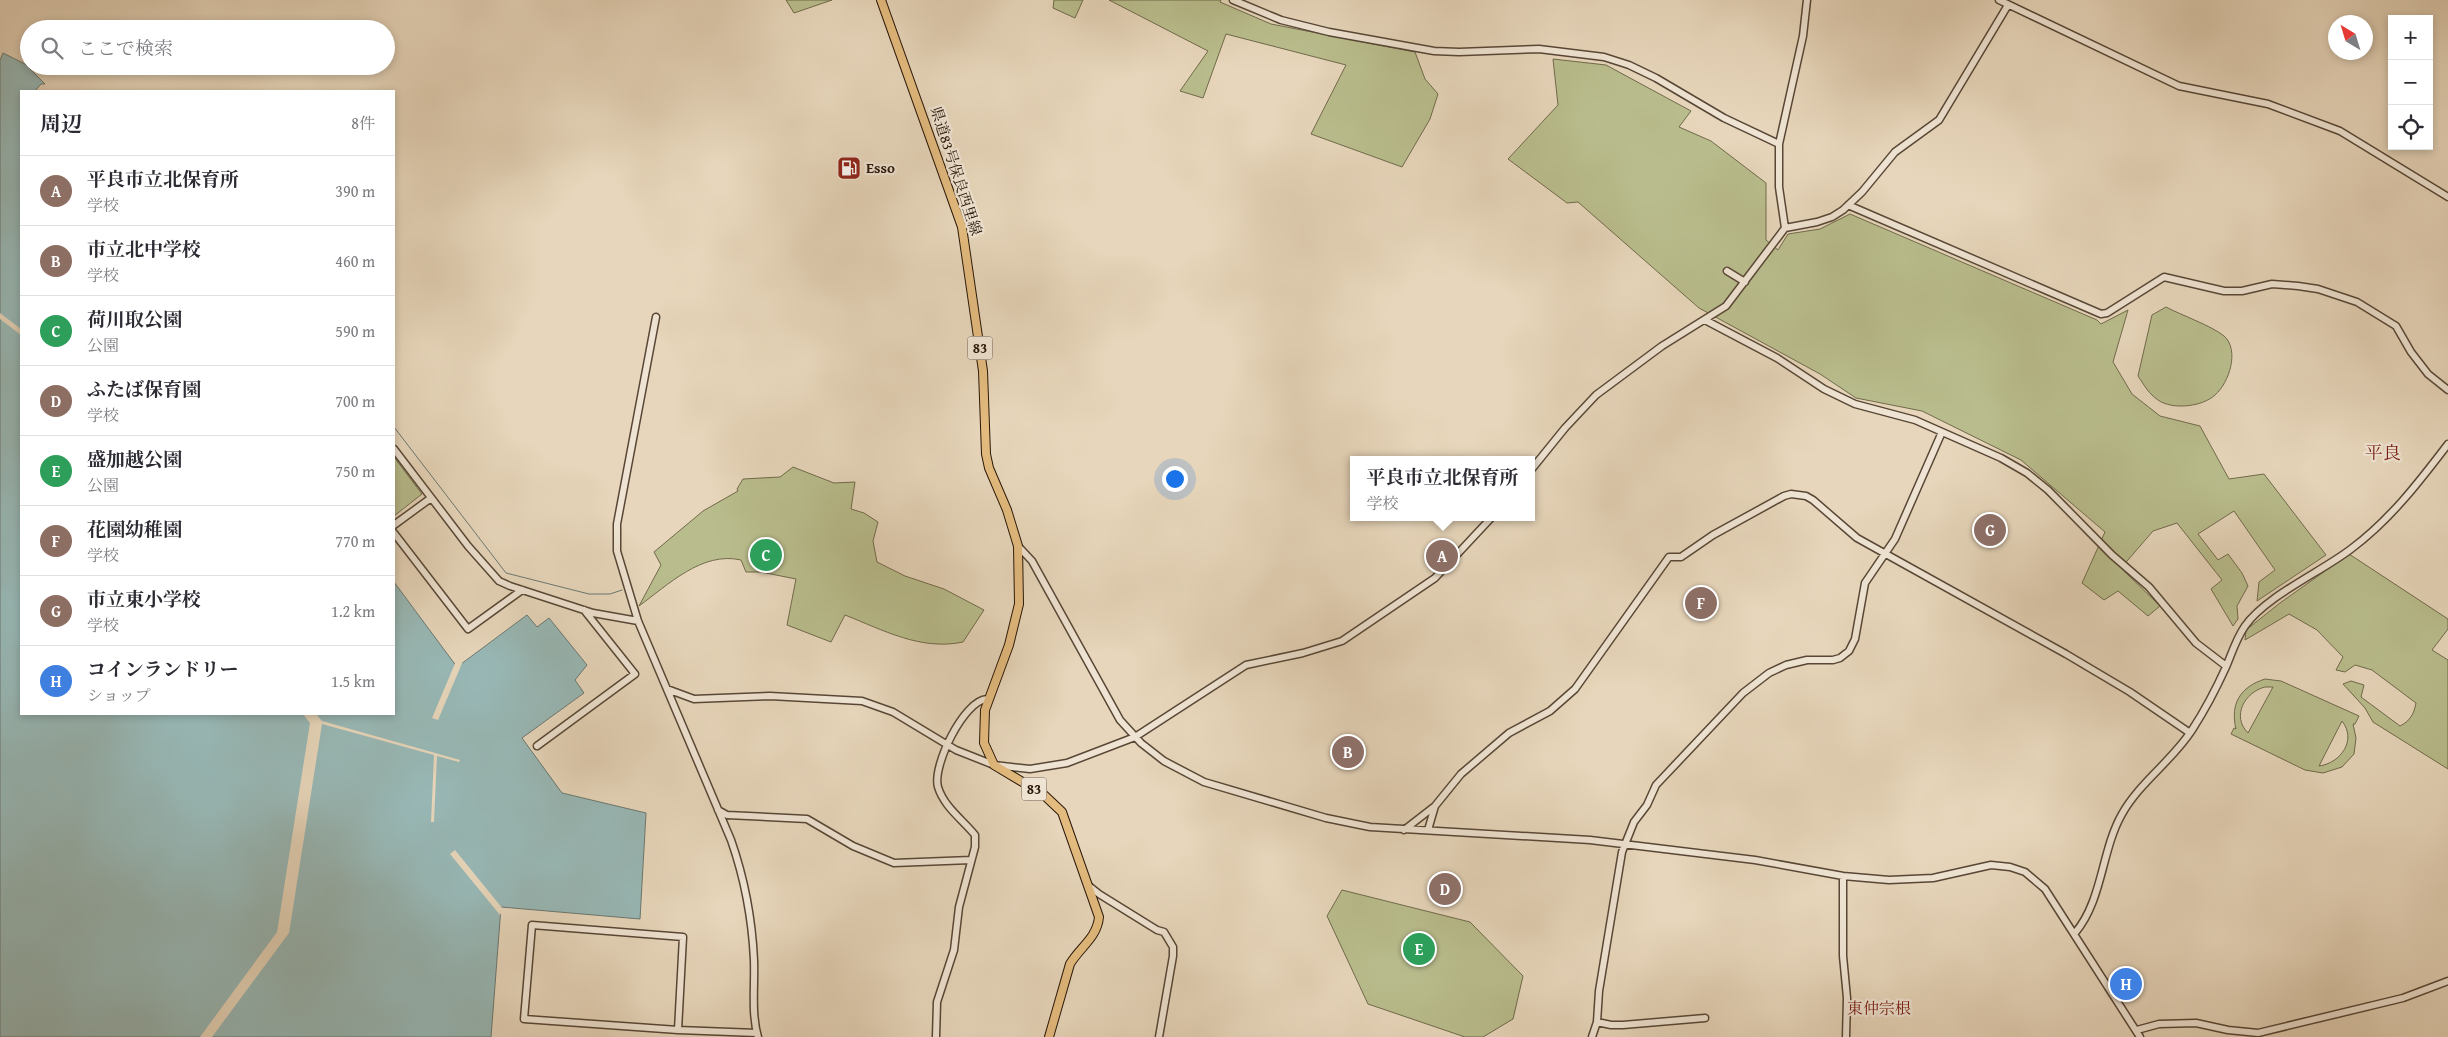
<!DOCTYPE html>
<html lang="ja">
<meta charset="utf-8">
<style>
:root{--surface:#fff;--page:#f2f2f3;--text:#2b2b33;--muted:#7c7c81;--line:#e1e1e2;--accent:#b45309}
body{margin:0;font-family:"Gentium Book Plus","Noto Serif JP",serif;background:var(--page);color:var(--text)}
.controls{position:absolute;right:15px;top:15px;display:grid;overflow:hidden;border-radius:0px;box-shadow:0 2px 8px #0003}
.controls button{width:45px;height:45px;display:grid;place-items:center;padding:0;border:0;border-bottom:1px solid var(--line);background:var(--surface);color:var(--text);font:25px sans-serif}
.compass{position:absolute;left:2328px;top:15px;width:45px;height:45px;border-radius:50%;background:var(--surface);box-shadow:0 2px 8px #0003;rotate:322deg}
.you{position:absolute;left:1174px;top:478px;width:18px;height:18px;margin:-12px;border:4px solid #fff;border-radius:50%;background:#1a73e8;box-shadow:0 0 0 8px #1a73e833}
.badge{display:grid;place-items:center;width:32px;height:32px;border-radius:50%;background:var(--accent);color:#fff;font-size:16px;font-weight:700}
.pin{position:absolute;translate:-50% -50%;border:2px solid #fff;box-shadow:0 1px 5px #0006}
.popup{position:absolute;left:1350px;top:456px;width:185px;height:65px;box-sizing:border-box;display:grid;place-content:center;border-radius:0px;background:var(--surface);filter:drop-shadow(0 1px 4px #0005);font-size:16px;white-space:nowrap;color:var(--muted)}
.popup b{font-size:19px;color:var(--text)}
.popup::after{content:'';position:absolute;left:50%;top:100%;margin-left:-10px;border:10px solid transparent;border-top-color:var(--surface)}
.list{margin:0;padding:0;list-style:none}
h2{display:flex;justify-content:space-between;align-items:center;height:65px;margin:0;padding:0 20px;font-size:21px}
h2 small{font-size:16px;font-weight:400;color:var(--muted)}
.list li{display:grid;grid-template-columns:32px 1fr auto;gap:15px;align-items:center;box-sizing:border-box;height:70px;padding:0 20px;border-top:1px solid var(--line)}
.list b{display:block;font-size:19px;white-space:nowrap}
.list p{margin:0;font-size:16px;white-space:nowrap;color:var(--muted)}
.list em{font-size:16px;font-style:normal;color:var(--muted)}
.icon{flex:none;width:28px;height:28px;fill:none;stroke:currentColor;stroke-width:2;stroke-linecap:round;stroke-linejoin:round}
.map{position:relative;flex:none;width:2448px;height:1037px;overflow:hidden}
.search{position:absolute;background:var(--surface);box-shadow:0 2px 8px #0003;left:20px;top:20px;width:375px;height:55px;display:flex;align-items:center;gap:12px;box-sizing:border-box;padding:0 18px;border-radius:28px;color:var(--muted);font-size:19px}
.panel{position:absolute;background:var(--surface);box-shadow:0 2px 8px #0003;left:20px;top:90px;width:375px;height:625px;border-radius:0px}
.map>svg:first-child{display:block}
.green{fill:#b9bd8d;stroke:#706a4b;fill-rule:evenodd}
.water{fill:#98b8b6;stroke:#6b7871}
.pier{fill:#e7d6bb}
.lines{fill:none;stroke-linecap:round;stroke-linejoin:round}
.stream{stroke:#6b7871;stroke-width:1}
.minor-casing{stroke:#584736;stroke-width:9}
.major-casing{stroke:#281709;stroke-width:10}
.minor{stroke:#efe4d3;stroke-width:6}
.major{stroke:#e4bb7e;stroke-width:8}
.labels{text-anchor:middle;stroke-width:4.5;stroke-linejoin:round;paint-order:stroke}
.shield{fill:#efe4d3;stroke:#645446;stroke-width:1}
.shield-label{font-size:14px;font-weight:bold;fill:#281709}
.poi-label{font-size:15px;font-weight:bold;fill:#281709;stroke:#efe4d3;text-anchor:start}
.street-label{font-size:15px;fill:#281709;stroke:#efe4d3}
.neighbourhood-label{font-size:16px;fill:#7a1f14;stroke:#efe4d3}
.quarter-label{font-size:18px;fill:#7a1f14;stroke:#efe4d3}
</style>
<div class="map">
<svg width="2448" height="1037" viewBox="0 0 2448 1037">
<rect width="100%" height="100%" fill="#e7d6bb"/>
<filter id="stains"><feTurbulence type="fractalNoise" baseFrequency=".004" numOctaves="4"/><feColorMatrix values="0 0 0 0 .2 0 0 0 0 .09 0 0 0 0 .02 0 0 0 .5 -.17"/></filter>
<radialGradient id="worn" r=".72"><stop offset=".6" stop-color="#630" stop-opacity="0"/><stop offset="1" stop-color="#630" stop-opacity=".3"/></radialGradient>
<!-- green -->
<path class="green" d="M786,0h46l-38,13z
M1054,0h29l-8,18 -22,-10z
M1109,0h112l-1,2 51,22 144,28 10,27 13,15 -8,25 -28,48 -91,-33 35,-69 -120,-31 -23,64 -23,-7 28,-40z
M1553,59l53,6 85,46 -12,16 32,14 55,42v57l12,10 10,-16 32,-5 30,-15 247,106 4,4 27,-14 -15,52 19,32 28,22 40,10 29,53 35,-5 62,81 -69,46 2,-19 16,-12 -41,-59 -36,23 20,26 10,-6 14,19 6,13 -11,20 1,13 -5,7 -22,-37 11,-9 -45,-57 -24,8 -32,37 39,38 -12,10 -30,-25 -14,9 -22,-17 23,-51 -84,-72 -99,-49 -66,-13 -36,-24 -121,-66 -121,-106 -11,1 -59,-44 50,-54z
M2166,307c15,8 46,19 58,29 16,14 5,47 -9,59 -13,12 -43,15 -57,5 -9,-6 -14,-15 -20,-24l14,-61z
M394,457l28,37 -28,22z
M793,467l41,16 21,-1 -4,27 13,4 14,9 -5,19 4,21 28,14 39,13 40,21 -21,32c-42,9 -80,-12 -118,-27l-14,27 -44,-17 9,-46 -35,-7h-15l-5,-12c-39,-9 -73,25 -102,46l22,-41 -7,-13 49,-41 35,-20 -1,-2 6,-10 37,-2z
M2349,554l99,65v10l-16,21 16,10v109l-75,-47 -8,-14 -22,-24 8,-3 13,4 -3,12 39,29c10,-5 14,-12 16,-23l-44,-33 -17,-5 -10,7 -9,-2 7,-13 -26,-27 -28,-16 -44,26 1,-10 34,-27z
M2265,679l16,2 78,35 -4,8h-2l3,14 -2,16 -12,13 -19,6 -18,-3 -74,-36 3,-6 2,1c-6,-25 4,-42 29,-50zM2265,687h8l-25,46c-17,-17 -3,-41 17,-46zM2342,721c15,19 -1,42 -23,45z
M1342,890l128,32 53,54 -10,43 -30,18h-18l-97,-33 -41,-88z"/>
<!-- water -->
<path class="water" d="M3,53l22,11 20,20h-4l-6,7h-14v623h373v-132l63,85 70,-52 10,12 12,-9 38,47 -12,15 9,13 -62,45 40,55 84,20 -6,106 -139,-12 -10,130h-491v-977z"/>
<!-- pier -->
<path class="pier" d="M0,313l21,16v6l-21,-16z
M456,661l2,2 5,-2 -25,59 -6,-2z
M303,714h13l6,7 138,39 -1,2 -22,-6 -3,66h-3l3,-67 -112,-31 -33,209 -77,104h-12l77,-105 33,-209z
M455,850l48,59 -3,6 -50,-61z"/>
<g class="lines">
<!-- stream -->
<path class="stream" d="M394,427l112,146 83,21h21l12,-4"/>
<!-- minor casing -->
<g class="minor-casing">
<path id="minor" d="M1233,0l48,20 48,12 105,19 25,1 80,-3 65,8 25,8 27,13 68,40 55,26
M1999,0l180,86 89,18 72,27 108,66
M1848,205l253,109 6,-1 57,-36 60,14h18l30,-7 26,2 20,3 39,13 39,24 15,26 17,22 20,16
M1785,228l-6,-41v-43l24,-108 4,-36
M1727,271l18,11
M656,317l-39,207v27l21,70 93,219c14,40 21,78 23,120 1,25 -3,53 4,77
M1705,320l72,38 47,31 31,15 60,16 86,38 26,15 21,17 64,65 37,32 47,56 30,23
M394,449l74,97 31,35 11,5 83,27 45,8
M1531,470l34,-42 31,-33 66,-49 64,-40 59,-78 32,-6 15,-5 11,-7 19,-18 33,-40 44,-32 69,-115
M394,525l37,-27
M394,533l74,96 54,-39
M1018,546l14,15 88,159 21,23 23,18 40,21 122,36 44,9 220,13 165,20 88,16 46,4 44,-2 58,-13 19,2 15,5 20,17 95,148
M667,689l27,10 76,-3 92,5 31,11 63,38 38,15 36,4 37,-6 68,-26 111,-72 57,-12 39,-12 93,-63 57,-61
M537,746l98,-72 -51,-64
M718,810l9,5 80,4 46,27 41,17 77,-3
M1404,830l31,-24 26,-32 48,-41 41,-22 25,-22 94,-132h12l32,-22 71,-39 7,-2 15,2 7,4 44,38 209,116 64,38 60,41
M1428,830l7,-24
M1843,876v80l4,42 -1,39
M1089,886l10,8 58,36 7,2 9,15v9l-14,81
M532,925l151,12 -5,93 -154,-11z
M2075,933c28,-33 26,-82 47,-119 18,-32 50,-53 70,-84 13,-20 24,-41 34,-63 6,-14 10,-28 19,-41 21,-30 76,-54 106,-77 39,-29 68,-67 97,-105
M1597,1022l14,3h12l82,-7
M678,1030l79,3
M2137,1030l22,-6 37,-1 32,7 30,3 145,-35 45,-17
M936,1037l1,-35 17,-52 5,-43 16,-60v-12c-12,-15 -31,-28 -37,-48 -6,-21 26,-87 49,-88
M1592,1037l5,-15 2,-31 23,-139 12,-30 13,-17 9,-20 87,-92 26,-20 17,-8 21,-5h26l7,-2 9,-7 6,-12 10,-56 30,-44 47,-107"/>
</g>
<!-- major casing -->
<g class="major-casing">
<path id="major" d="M881,0l81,227 21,144 3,83 3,14 18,42 11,36 1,58 -10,41 -24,65 -1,33 10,22 50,30 18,17 37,105c-2,21 -19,30 -29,47l-21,73"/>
</g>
<!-- minor -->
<use href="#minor" class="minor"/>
<!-- major -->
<use href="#major" class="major"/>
</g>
<!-- icons -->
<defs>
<g id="fuel-square" transform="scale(1.25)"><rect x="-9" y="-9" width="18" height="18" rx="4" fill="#8f2418" stroke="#efe4d3"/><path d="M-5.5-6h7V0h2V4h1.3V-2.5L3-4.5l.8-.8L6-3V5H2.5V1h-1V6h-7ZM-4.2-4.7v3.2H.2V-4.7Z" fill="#fff"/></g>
</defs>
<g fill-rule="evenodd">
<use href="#fuel-square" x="849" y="168"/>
</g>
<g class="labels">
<!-- shield labels -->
<g class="shield">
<rect x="967.5" y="336.5" width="25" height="23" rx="4"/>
<rect x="1021.5" y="777.5" width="25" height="23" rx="4"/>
</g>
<g class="shield-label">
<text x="980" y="353">83</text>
<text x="1034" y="794">83</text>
</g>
<!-- poi labels -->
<g class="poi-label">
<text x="866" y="173">Esso</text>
</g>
<!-- street labels -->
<g class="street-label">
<text transform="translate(956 171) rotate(72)" y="5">県道83号保良西里線</text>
</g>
<!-- neighbourhood labels -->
<g class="neighbourhood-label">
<text x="1879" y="1014">東仲宗根</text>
</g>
<!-- quarter labels -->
<g class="quarter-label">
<text x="2383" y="459">平良</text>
</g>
</g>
<rect width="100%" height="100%" filter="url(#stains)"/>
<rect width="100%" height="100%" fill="url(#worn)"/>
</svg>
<div class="controls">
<button>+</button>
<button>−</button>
<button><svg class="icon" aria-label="locate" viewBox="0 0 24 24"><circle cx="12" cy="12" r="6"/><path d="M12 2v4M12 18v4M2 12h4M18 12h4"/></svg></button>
</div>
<svg class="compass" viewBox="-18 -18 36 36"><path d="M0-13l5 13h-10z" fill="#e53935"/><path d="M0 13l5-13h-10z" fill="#7c7c81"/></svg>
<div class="you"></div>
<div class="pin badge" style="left:1442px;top:556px;background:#8d6e63">A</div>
<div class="popup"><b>平良市立北保育所</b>学校</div>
<div class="pin badge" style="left:1348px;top:752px;background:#8d6e63">B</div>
<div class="pin badge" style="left:766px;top:555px;background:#2e9e5b">C</div>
<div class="pin badge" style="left:1445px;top:889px;background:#8d6e63">D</div>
<div class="pin badge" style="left:1419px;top:949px;background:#2e9e5b">E</div>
<div class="pin badge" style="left:1701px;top:603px;background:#8d6e63">F</div>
<div class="pin badge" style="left:1990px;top:530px;background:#8d6e63">G</div>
<div class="pin badge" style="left:2126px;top:984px;background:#3f7fe0">H</div>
<div class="search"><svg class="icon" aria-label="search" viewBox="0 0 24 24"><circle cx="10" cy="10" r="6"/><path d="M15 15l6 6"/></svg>ここで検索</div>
<section class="panel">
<h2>周辺<small>8件</small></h2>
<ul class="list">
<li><span class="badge" style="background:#8d6e63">A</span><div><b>平良市立北保育所</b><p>学校</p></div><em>390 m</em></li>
<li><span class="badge" style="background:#8d6e63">B</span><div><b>市立北中学校</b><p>学校</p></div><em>460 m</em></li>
<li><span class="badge" style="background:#2e9e5b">C</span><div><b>荷川取公園</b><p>公園</p></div><em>590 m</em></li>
<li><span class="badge" style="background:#8d6e63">D</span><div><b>ふたば保育園</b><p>学校</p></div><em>700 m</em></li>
<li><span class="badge" style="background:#2e9e5b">E</span><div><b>盛加越公園</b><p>公園</p></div><em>750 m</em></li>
<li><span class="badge" style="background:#8d6e63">F</span><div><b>花園幼稚園</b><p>学校</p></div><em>770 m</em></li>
<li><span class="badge" style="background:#8d6e63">G</span><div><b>市立東小学校</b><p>学校</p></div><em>1.2 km</em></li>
<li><span class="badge" style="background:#3f7fe0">H</span><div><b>コインランドリー</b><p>ショップ</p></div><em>1.5 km</em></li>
</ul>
</section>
</div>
